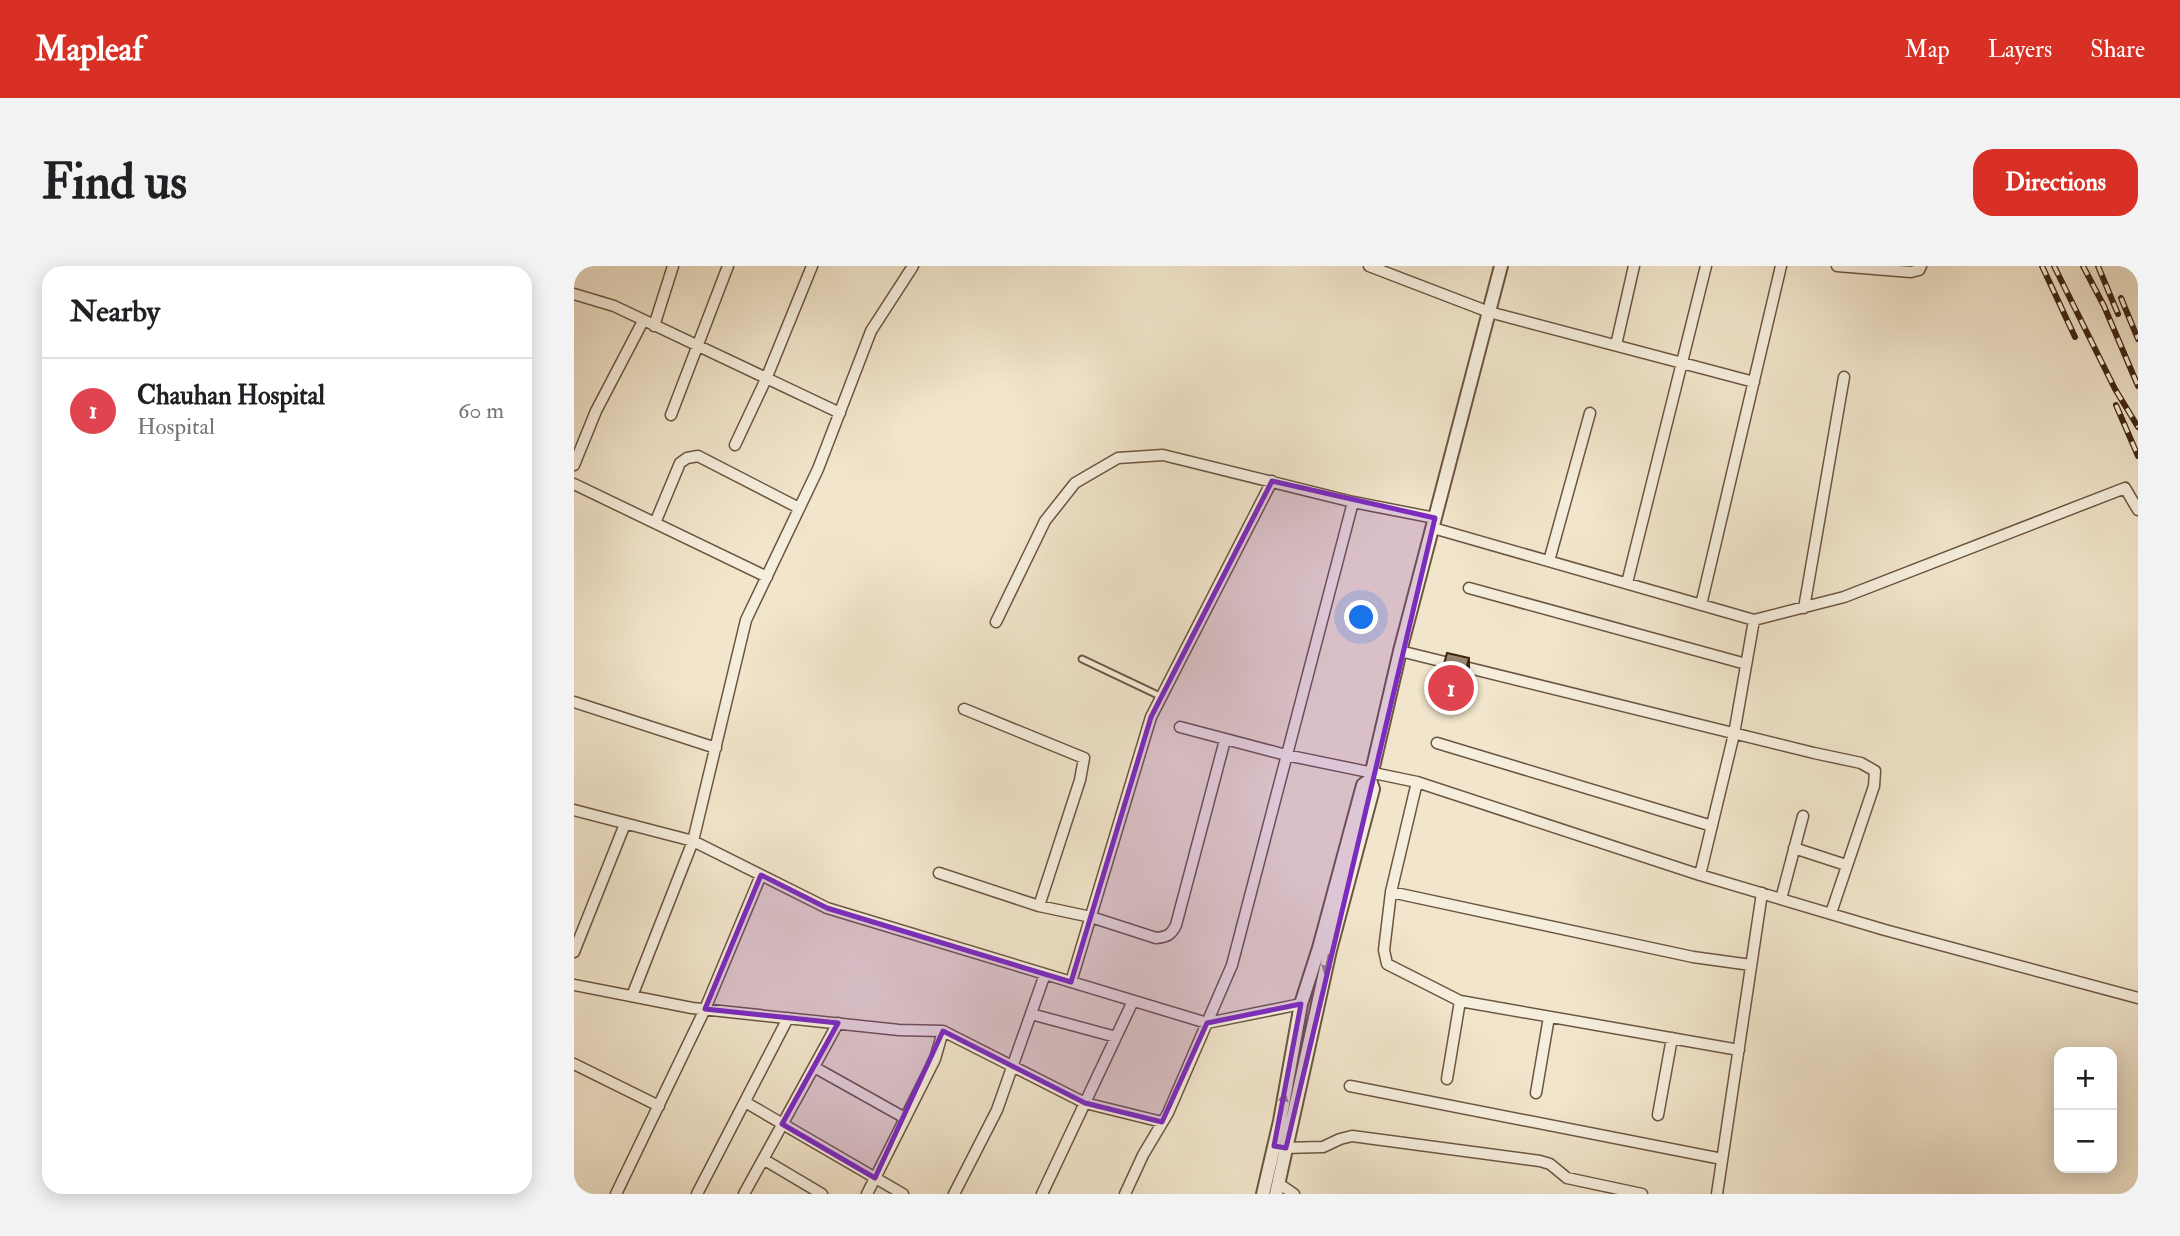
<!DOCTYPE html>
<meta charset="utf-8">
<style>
:root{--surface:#fff;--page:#f2f2f2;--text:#202124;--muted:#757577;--line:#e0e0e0;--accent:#d93025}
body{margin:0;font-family:"IM FELL Double Pica",serif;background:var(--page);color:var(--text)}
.controls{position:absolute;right:21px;bottom:21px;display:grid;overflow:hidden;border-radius:14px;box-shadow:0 4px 18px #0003}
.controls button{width:63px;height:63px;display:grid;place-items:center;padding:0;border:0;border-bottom:2px solid var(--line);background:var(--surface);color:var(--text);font:35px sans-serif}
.you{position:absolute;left:788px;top:352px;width:24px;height:24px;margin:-18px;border:5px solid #fff;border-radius:50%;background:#1a73e8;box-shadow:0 0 0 10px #1a73e833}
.badge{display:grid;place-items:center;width:46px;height:46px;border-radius:50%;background:var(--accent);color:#fff;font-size:23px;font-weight:700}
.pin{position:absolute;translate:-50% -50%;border:4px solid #fff;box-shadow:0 2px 7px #0006}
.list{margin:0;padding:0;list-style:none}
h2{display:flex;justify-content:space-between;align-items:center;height:91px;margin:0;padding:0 28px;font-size:30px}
h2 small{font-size:23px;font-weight:400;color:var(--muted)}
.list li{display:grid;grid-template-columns:46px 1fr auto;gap:21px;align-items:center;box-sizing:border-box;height:105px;padding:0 28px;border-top:2px solid var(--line)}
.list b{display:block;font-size:26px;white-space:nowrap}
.list p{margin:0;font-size:23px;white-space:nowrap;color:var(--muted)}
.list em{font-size:23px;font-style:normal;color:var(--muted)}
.map{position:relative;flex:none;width:1564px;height:928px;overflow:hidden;border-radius:21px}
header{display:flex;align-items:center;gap:42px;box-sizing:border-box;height:98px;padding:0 35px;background:var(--accent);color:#fff}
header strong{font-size:33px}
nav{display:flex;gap:38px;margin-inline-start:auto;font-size:24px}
.intro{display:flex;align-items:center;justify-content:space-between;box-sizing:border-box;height:168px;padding:0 42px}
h1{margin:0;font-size:49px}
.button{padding:18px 32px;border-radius:21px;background:var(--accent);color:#fff;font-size:24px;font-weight:700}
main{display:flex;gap:42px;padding:0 42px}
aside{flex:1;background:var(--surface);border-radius:21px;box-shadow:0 4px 18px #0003}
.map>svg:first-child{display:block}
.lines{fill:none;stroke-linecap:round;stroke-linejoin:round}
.service-casing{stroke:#6c5541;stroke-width:9}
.minor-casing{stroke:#6c5541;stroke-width:13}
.tertiary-casing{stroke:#6c5541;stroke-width:16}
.service{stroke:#f6eedd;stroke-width:5}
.minor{stroke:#f6eedd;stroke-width:10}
.tertiary{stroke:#f6eedd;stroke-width:12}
.rail-casing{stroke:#402513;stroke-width:6}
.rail{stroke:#f6eedd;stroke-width:3.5;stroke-dasharray:10;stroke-linecap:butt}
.wall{fill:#867663;stroke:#402513;stroke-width:2}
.shaded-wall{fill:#6d6050;stroke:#402513;stroke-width:2}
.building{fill:#9c8973;stroke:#402513;stroke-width:2}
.oneway{fill:#9b8a78}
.marked{fill:#7b2cbf;fill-opacity:0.2;stroke:#7b2cbf;stroke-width:5;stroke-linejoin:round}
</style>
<header>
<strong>Mapleaf</strong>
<nav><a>Map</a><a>Layers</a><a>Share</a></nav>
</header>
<div class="intro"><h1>Find us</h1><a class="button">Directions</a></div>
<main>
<aside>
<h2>Nearby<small></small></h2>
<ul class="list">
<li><span class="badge" style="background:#e0444e">1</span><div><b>Chauhan Hospital</b><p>Hospital</p></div><em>60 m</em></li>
</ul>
</aside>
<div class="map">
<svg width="1564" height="928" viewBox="0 0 1564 928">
<rect width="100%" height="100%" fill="#f1e5cb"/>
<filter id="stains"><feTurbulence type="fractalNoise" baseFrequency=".00286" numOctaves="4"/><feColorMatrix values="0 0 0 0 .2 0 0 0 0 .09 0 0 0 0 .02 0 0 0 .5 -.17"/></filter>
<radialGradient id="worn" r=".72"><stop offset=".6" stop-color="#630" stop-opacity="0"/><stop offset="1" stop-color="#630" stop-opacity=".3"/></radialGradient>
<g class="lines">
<!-- service casing -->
<g class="service-casing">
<path id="service" d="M508,393l80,38"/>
</g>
<!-- minor casing -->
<g class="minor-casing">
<path id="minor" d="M795,0l120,46 265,70
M1263,0l74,6 8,-2 2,-4
M0,28l40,12 226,107
M80,60l19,-60
M1042,79l18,-79
M97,149l57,-149
M161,179l31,-66 46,-113
M0,199l22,-54 47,-90
M0,218l193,93
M81,257l25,-60 7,-5 11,-2 101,52
M859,262l321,92 90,-23 281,-109 13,22
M975,295l41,-148
M1053,317l79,-317
M895,322l277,76
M1127,339l80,-339
M1230,342l40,-231
M422,356l49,-101 30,-38 43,-25 45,-3 190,47 82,16
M826,385l414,102 47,10 14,8 -1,15 -43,127
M0,436l142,46
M390,443l120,49 -4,22 -41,126
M606,461l106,28 131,27 283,93 185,55 253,68
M863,477l275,83
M843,516l-26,110 -7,58 3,14 73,37 279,49
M0,544l119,31 134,67 380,115 94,-19
M1220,582l52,17
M365,607l100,33 52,11 65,21c11,-1 15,-3 20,-13l49,-185
M1126,609l34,-141 20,-114
M817,626l302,65 58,8
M1207,633l22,-83
M0,686l51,-128
M497,716l80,-265 121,-236
M0,719l118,23 207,22 44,1 142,72 77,19
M58,730l61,-155 53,-221 72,-151 53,-138 42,-65
M457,748l85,23
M0,798l85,42
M240,801l91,51
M873,813l13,-78
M776,820l372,73
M962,827l13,-76
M171,836l158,92
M1084,849l14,-77
M708,882l41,-1 17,-8 12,-3 188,25 10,3 17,14 75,16
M189,893l59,35
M704,917l16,11
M42,928l89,-185 56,-134
M123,928l91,-176
M170,928l94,-171
M293,928l68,-135 8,-28
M380,928l43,-84 48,-136
M468,928l91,-193
M551,928l18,-39 25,-42 64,-148 121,-463
M1143,928l45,-301"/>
</g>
<!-- tertiary casing -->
<g class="tertiary-casing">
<path id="tertiary" d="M689,928l17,-73 21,-117 18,-56 44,-163 7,-5
M702,928l54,-244 43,-161 -3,-9 30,-129 101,-385"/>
</g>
<!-- service -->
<use href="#service" class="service"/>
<!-- minor -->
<use href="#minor" class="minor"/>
<!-- tertiary -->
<use href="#tertiary" class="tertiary"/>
<!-- rail casing -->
<g class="rail-casing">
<path id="rail" d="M1468,0l33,71
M1480,0l61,123 23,38
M1509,0l21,40 34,80
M1524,0l20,48
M1547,32l17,41
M1542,139l22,51"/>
</g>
<!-- rail -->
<use href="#rail" class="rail"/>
</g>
<!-- wall -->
<path class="wall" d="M895,410l-9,33 -22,-6v-17z"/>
<!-- shaded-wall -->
<path class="shaded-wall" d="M895,392v18l-9,33v-17z"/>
<!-- building -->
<path class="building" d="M873,387l22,5 -9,34 -22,-6z"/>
<!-- one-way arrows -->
<defs><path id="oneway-solid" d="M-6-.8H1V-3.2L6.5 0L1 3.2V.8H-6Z" transform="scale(1.75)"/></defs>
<g class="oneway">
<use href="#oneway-solid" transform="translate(753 698) rotate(103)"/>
<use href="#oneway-solid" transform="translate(709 837) rotate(-80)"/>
</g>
<!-- marked area -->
<path class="marked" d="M698,215l163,37 -149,630 -12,-2 27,-142 -94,19 -45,99 -77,-19 -142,-72 -68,147 -93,-54 56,-101 -133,-14 56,-134 66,33 244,74 80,-265z"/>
<rect width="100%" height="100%" filter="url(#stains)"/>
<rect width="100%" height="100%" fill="url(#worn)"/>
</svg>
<div class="controls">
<button>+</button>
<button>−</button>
</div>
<div class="you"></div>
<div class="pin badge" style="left:877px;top:422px;background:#e0444e">1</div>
</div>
</main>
